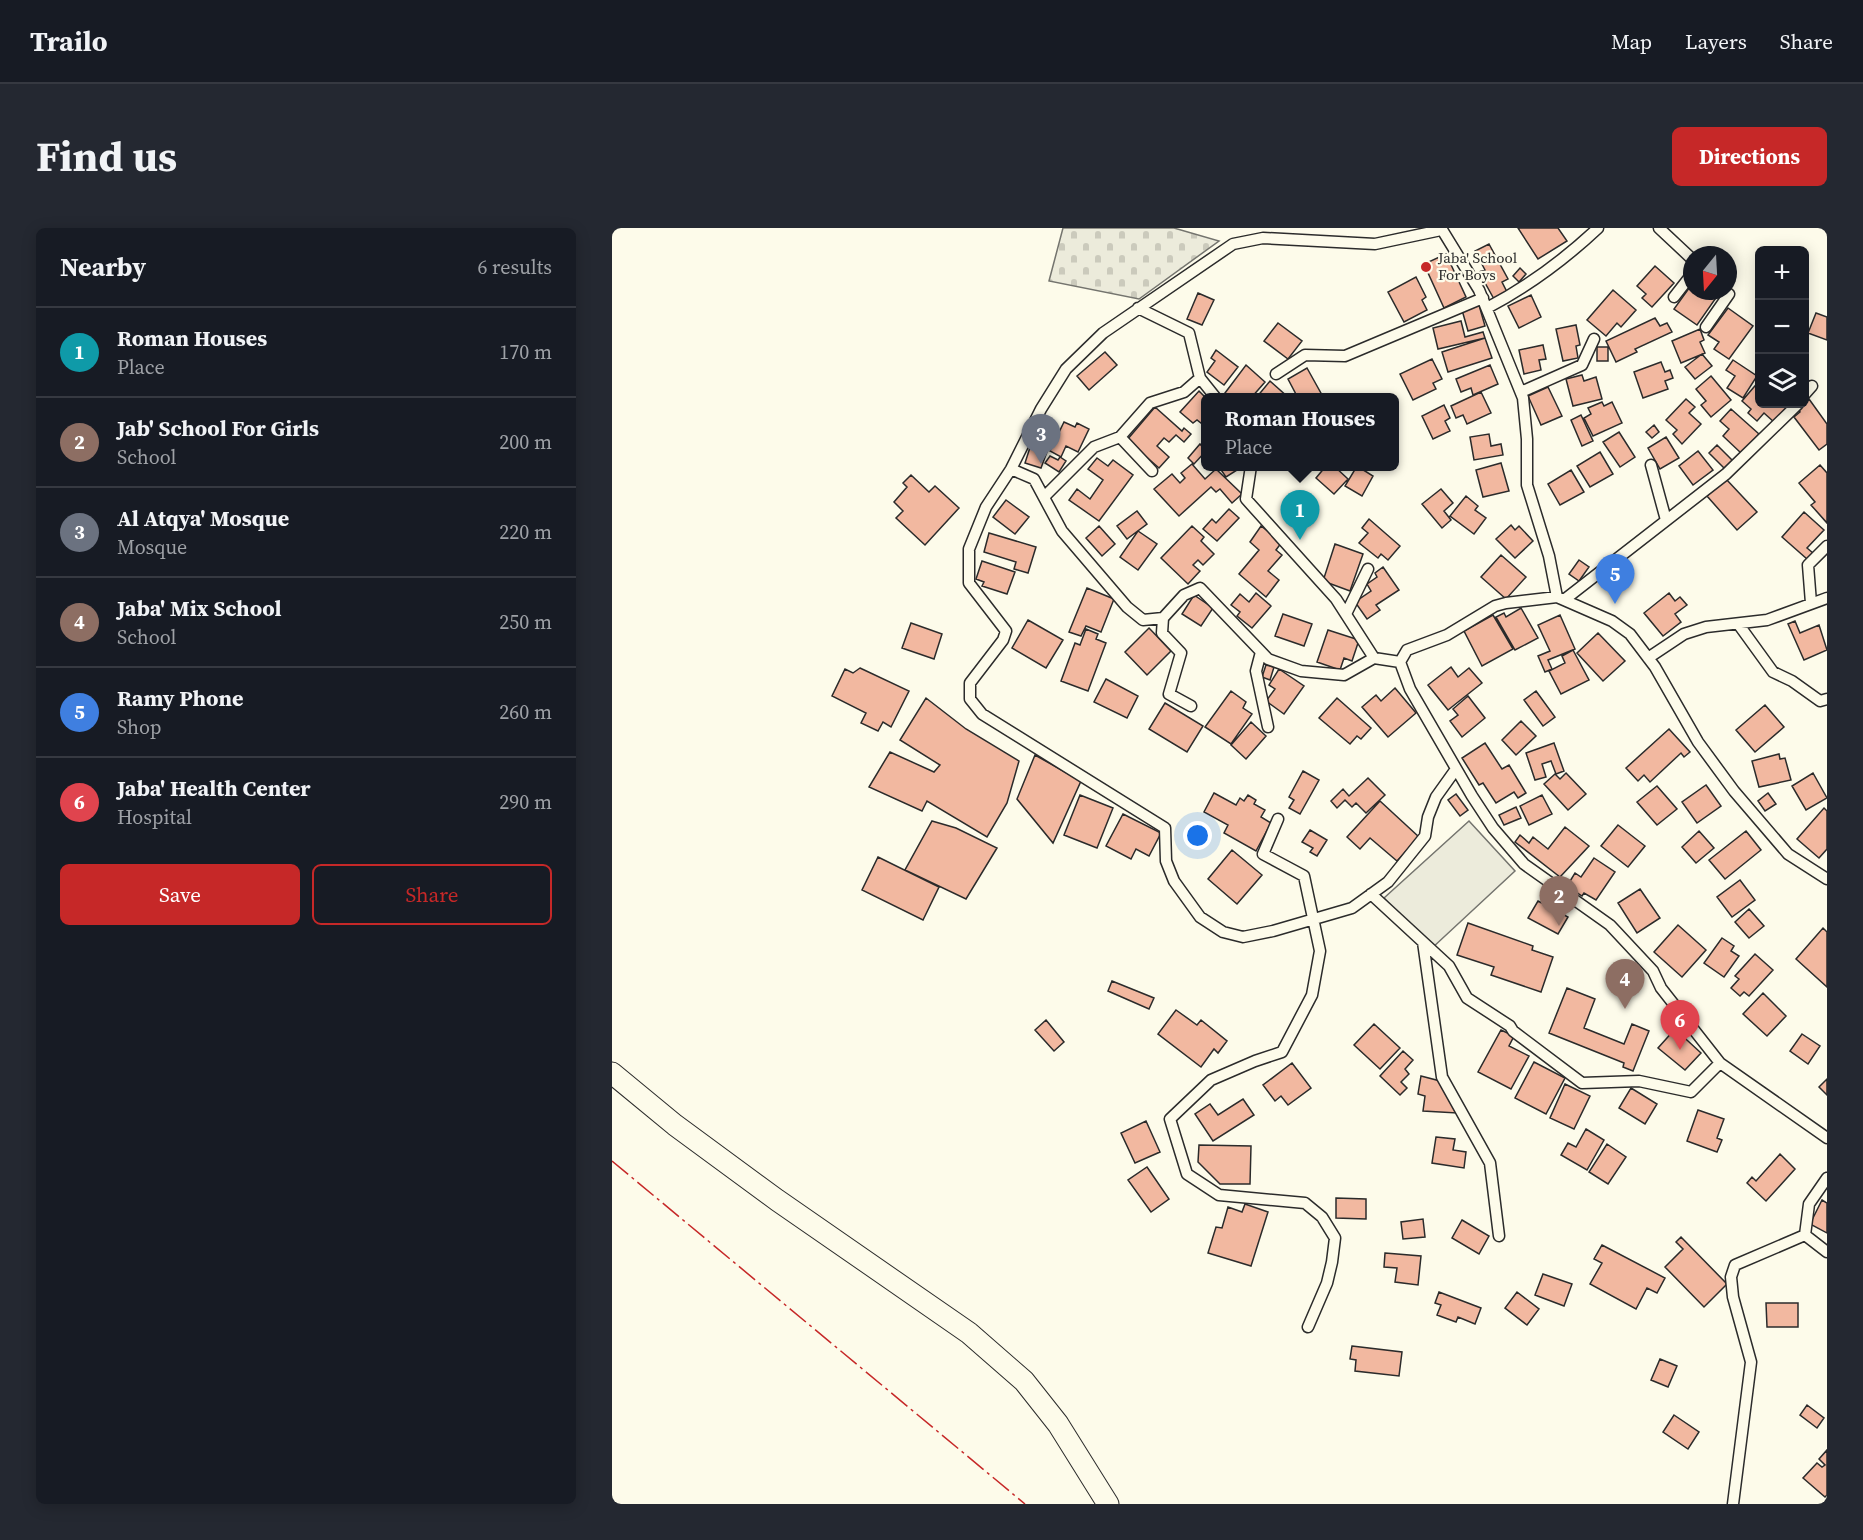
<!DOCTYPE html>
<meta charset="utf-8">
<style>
:root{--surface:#171b24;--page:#242831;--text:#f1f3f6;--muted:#9ea1a6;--line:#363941;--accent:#c62828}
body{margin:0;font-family:"Source Serif 4",serif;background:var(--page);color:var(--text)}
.controls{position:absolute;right:18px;top:18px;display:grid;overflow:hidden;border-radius:9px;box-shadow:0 3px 15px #0003}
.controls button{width:54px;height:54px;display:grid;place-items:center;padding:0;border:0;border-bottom:2px solid var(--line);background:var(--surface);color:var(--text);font:30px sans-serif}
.compass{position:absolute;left:1071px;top:18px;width:54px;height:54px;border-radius:50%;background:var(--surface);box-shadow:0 3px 15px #0003;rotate:198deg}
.you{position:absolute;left:586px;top:608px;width:21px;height:21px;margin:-15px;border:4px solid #fff;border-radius:50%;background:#1a73e8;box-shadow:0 0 0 9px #1a73e833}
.badge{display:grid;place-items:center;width:39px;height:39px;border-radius:50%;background:var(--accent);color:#fff;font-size:20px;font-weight:700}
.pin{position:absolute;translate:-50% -50px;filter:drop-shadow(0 2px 3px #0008)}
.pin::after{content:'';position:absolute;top:32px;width:21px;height:18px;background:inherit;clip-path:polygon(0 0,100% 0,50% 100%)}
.popup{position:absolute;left:589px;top:165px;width:198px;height:78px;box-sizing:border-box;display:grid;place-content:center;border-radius:9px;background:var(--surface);filter:drop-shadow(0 2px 4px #0005);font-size:20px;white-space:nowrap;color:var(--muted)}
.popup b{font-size:22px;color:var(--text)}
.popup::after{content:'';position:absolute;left:50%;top:100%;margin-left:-12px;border:12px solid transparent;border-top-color:var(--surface)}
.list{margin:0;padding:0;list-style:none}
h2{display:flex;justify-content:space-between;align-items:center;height:78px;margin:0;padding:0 24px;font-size:26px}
h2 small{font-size:20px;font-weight:400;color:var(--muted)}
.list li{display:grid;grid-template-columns:39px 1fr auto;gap:18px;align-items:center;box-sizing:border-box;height:90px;padding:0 24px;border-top:2px solid var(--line)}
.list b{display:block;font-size:22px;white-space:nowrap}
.list p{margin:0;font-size:20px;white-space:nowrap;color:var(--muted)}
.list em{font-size:20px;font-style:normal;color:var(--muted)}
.actions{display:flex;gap:12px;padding:18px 24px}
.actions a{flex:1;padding:14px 0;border:2px solid var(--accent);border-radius:9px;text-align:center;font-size:21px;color:var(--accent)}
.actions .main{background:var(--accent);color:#fff}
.icon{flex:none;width:33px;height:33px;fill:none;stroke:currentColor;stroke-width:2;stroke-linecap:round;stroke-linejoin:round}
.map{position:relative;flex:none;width:1215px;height:1276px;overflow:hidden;border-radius:9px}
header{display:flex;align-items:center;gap:36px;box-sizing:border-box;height:84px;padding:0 30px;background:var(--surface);border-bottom:2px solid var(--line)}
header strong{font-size:28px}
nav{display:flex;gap:33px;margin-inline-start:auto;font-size:21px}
.intro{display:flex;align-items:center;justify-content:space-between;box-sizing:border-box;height:144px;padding:0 36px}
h1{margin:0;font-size:42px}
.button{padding:15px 27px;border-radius:9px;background:var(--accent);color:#fff;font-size:21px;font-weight:700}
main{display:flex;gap:36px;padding:0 36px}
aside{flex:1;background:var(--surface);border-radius:9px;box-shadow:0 3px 15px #0003}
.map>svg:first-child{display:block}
.cemetery{fill:url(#cemetery-stones);stroke:#74746e;stroke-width:1.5}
.green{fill:#ecebdb;stroke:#74746e;stroke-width:1.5}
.building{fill:#f2b8a0;stroke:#2b2b2b;stroke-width:1.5}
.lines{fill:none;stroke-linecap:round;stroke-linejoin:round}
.street-casing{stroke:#2b2b2b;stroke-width:13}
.highway-casing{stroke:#2b2b2b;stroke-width:23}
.street{stroke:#fdfbea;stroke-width:10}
.highway{stroke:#fdfbea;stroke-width:21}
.power{stroke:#c62828;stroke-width:1.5;stroke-dasharray:21 4.5 3 4.5;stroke-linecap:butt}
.poi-dot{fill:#c62828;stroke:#fdfbea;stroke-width:2}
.labels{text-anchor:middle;stroke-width:4.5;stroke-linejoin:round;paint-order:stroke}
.poi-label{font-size:15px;fill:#2b2b2b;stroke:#fdfbea;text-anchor:start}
</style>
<header>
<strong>Trailo</strong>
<nav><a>Map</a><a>Layers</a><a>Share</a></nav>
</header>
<div class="intro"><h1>Find us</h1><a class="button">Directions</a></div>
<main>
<aside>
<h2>Nearby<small>6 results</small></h2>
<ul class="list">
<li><span class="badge" style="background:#0f9aa8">1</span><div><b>Roman Houses</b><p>Place</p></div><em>170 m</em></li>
<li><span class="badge" style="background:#8d6e63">2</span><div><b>Jab' School For Girls</b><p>School</p></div><em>200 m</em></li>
<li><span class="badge" style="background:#6b7280">3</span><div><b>Al Atqya' Mosque</b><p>Mosque</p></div><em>220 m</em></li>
<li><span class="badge" style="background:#8d6e63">4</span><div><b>Jaba' Mix School</b><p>School</p></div><em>250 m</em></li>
<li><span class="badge" style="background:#3f7fe0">5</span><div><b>Ramy Phone</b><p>Shop</p></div><em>260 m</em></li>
<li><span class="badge" style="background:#e0444e">6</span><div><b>Jaba' Health Center</b><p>Hospital</p></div><em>290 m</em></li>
</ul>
<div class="actions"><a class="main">Save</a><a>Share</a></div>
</aside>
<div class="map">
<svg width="1215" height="1276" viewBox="0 0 1215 1276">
<defs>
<pattern id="cemetery-stones" width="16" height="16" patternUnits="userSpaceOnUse" patternTransform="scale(1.5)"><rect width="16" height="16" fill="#ecebdb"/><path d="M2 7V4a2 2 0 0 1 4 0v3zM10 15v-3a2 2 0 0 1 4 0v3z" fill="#cbcabc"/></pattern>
</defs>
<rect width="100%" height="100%" fill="#fdfbea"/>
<!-- cemetery -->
<path class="cemetery" d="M451,0h111l45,13 -80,58 -90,-18z"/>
<!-- green -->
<path class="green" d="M857,593l46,50 -84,78 -47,-51z"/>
<!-- building -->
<path class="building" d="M906,0h40l9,13 -29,18z
M877,16l19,35 -6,3 5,10 -13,7 -15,-27 6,-2 -10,-19z
M834,26l20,43 -22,11 -20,-44z
M1043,38l19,17 -22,24 -10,-9 4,-4 -9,-8z
M908,40l6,6 -7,8 -6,-6z
M804,49l10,20 -4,3 5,10 -23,12 -16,-30z
M1080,56v7h20l6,4 -21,30 -23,-16z
M1001,62l23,20 -15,17 -4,-4 -11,13 -19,-16z
M586,65l16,7 -12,25 -15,-6z
M919,67l10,22 -22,11 -11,-22z
M867,77l6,21 -17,5 -6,-21z
M1116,80l25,18 -24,33 -15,-10 5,-7 -11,-7z
M1204,85l11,4v23l-19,-7z
M1043,90l5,8 7,-3 5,9 -37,17 2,3 -21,10 -10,-21z
M849,93l4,16 18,-5 2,6 -47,11 -5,-21z
M666,95l24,18 -14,18 -24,-18z
M964,97l4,20 -4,1 2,12 -15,3 -7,-32z
M1088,101l4,11 -4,2 5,11 -24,10 -9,-22z
M873,110l7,20 -44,14 -6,-20z
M931,117l3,14 -7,1 2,10 -17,4 -5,-24z
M985,119h11v14h-11z
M604,122l22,17 -14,18 -17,-13 8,-11 -4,-3z
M493,124l12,13 -28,25 -12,-14z
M1090,126l10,12 -17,13 -10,-12z
M820,131l10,20 -9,4 3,6 -23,11 -13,-26z
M1121,132l24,16 -14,22 -16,-10 8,-12 -9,-6z
M1049,134l4,10 5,-2 3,8 -8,3 3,8 -25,9 -9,-26z
M634,137l19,17 -14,16h-21l-5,-5z
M878,137l8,19 -25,11 -2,-7 -10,4 -5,-13z
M695,140l15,27 -5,3h-19l-10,-19z
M970,147l2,6 12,-4 6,22 -29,7 -7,-27z
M1099,148l20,24 -20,17 -10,-12 5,-4 -10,-12z
M1148,152v24h31l-16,19 -11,-10 -7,8 -9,-8 3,-4 -9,-8z
M658,153l19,17h-33z
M936,159l14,29 -21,9 -13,-29z
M587,163l7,7v29l-9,-7 -4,3 -13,-11z
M869,164l10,21 -24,11 -4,-9 -7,3 -5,-12z
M1074,171l9,8 -6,6 12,11 -19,20 -9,-10 4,-4 -11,-10z
M1197,171l18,25v20l-8,6 -25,-33 6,-5 -3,-4z
M990,174l2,4 8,-4 10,21 -29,13 -9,-18 7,-4 -3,-6z
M832,177l6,13 -5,3 5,10 -17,8 -11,-23z
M543,179l27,24 2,-3 7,6 -7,8 -8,-7 -7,7 -5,-4 -7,8 12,11 -10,11 -32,-28z
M1119,181l28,25 -17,20 -19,-18 6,-7 -9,-8z
M969,187l12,26 -11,5 -11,-26z
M452,194l11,5 2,-4 12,6 -11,23 -12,-6 -5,11 -11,-6z
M1042,197l5,7 -7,6 -6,-6z
M1007,204l16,25 -15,10 -17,-25z
M877,206l2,12 10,-2 2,11 -29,5 -4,-23z
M422,207l17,6 -10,27 -16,-5z
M1054,209l13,21 -19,11 -12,-21z
M588,216l6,7 -12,13 -6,-6z
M1105,217l16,16 -8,8 -16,-16z
M1086,223l15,19 -20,15 -14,-19z
M988,224l13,22 -23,13 -13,-21z
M438,228l8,4 2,-3 6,4 -7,11 -14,-9z
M485,230l11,8 5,-6 20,15 -34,46 -30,-21 8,-11 13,10 13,-19 -15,-11z
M889,235l8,28 -26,6 -7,-27z
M580,236l13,15 11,-10 26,25 -10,9 -12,-14 -4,3 -5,-5 -32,29 -25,-27 18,-15 8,9 5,-5 -4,-5z
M1208,237l7,8v50l-16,-18 4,-3 -16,-19z
M622,238l3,4 -11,7 -7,-10z
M714,238h8l14,13 -14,15 -18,-16z
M745,238l16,10 -11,20 -17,-10z
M959,242l13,22 -24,13 -12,-21z
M299,247l18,17 6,-6 24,22 -34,37 -29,-27 7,-7 -9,-9 13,-15 -4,-4z
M1114,251l31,33 -20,18 -30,-34z
M829,261l12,14 -9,8 7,9 -9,8 -20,-24z
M854,268l12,10 -3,4 11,8 -12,16 -24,-18z
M394,272l23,17 -14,17 -22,-17z
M617,281l10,9 -22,23 -14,-12 9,-10 4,4z
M525,283l10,13 -20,15 -10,-13z
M1192,284l20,18 -17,18 6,5 -6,6 -25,-22z
M757,291l31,27 -12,14 -7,-6 -3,4 -19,-15 9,-10 -6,-5z
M899,297l4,5 4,-4 14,15 -18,17 -19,-19z
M487,298l16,18 -13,12 -16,-18z
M580,298l12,11 -3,4 13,13 -11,11 -5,-5 -5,5 7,6 -12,13 -27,-26z
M649,298l21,16 -6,8 6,5 -14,16 11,9 -13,17 -27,-23 20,-24 -9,-8z
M526,303l19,13 -19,26 -18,-13z
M377,305l47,14 -8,26 -14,-4 2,-7 -32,-10z
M723,316l28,10 -13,37 -27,-10z
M889,327l25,22 -20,22 -25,-22z
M967,332l10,7 -10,14 -10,-7z
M370,333l33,11 -8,22 -25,-8 2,-4 -8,-3z
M771,339l16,23 -23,15 4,5 -13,9 -12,-17 16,-11 -4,-7 10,-7 -2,-4z
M475,360l27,11 -13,33 -15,-6 -5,10 -12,-4z
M644,365l15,13 -19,22 -15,-12 3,-4 -9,-7 9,-11 9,8z
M1057,365l6,8 5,-4 7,8 -12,9 6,8 -18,14 -19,-23z
M582,367l19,13 -12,18 -19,-12z
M909,380l17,30 -23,12 -19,-33 8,-4 2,4z
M671,386l29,10 -8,22 -29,-10z
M881,387l20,34 -31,17 -18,-35z
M948,387l15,34 -27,11 4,9 -7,3 -7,-16 12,-5 -12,-26z
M416,392l35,20 -17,28 -34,-20z
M1183,393l5,12 19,-8 8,25 -23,10 -16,-36z
M299,395l31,11 -8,25 -32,-11z
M537,400l22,23 -24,24 -22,-23z
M474,401l12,5 -2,5 10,4 -18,48 -27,-10 14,-38 5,2z
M716,402l31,10 -7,21 -8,-3 -4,12 -23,-8z
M986,405l27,28 -22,20 -26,-28z
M961,422l16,30 -28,14 -12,-23 16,-8 -3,-7z
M654,437l8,2 -4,13 -8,-3z
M839,439l7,10 11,-9 13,15 -34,27 -20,-25z
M248,440l49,23 -18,36 -8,-5 -5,9 -17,-8 5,-10 -34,-17 13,-27 8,4z
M667,441l25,17 -20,28 -18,-13 9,-12 -6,-4z
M494,451l32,17 -11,22 -33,-16z
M783,460l21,25 -28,24 -26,-30 14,-12 5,6z
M619,463l15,11 -3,6 9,6 -21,30 -26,-17z
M924,463l19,26 -12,9 -19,-26z
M856,468l17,22 -23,19 -12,-16 8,-6 -5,-6z
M314,470l40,31 53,32 -12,42 -20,34 -60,-36 -5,10 -53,-24 21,-35 44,20 6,-7 -40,-25z
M725,470l34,30 -10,11 -4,-3 -7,8 -31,-26z
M553,475l38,23 -16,26 -38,-23z
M1153,477l19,22 -29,25 -19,-22z
M909,493l15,15 -20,19 -14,-15z
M639,494l15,14 -20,23 -15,-14z
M1057,501l21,23 -6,5 -3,-4 -31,29 -6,-7 -6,6 -12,-13z
M873,515l17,26 7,-4 17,28 -8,5 -4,-6 -18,11 -13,-20 -4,2 -17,-27z
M942,515l10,28 -8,3 -5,-13 -9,3 4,13 -11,3 -9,-27z
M1167,526l1,5 5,-1 6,22 -32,7 -7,-26z
M423,527l46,26 -28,62 -36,-44z
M691,543l16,9 -19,34 -11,-6 5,-8 -5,-3z
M954,545l20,21 -18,16 -24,-26 11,-10 5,5z
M1201,545l14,25 -21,12 -14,-24z
M756,550l17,17 -19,18 -10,-10 -4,4 -7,-7 -8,8 -6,-7 12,-12 6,7z
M1094,557l15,21 -24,17 -15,-21z
M1045,558l20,23 -20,16 -20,-23z
M602,565l22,12 4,-7 4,3 4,-6 8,5 -2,4 11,6 -4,7 10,6 -15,28 -32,-18 4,-8 -24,-13z
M1156,565l8,11 -11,7 -7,-10z
M844,566l12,16 -8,6 -12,-16z
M468,567l33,13 -16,40 -33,-13z
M930,567l10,19 -23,11 -9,-19z
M768,573l39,36 -22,24 -27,-23 -10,11 -13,-12z
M904,579l5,11 -17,7 -5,-10z
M1212,580l3,3v38l-8,9 -22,-19z
M511,586l38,19 -12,23 -13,-7 -5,10 -25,-13z
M320,593l24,7 41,20 -31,51 -61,-29z
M1006,597l27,21 -17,21 -27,-21z
M953,599l24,19 -29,31 -45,-35 5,-7 9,8 4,-6 15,12z
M698,602l17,10 -10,16 -7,-4 3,-4 -11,-6z
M1087,603l15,17 -18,15 -14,-16z
M1134,603l15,19 -36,29 -16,-19z
M620,622l30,25 -25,29 -29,-25z
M266,629l61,30 -16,33 -61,-30z
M982,630l21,14 -19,28 -12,-7 -2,3 -15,-10 8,-13 6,4z
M1128,652l15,20 -23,17 -15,-20z
M1028,661l20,29 -23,15 -19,-30z
M926,673l30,16 -10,17 -30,-16z
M1137,681l15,17 -15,12 -14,-16z
M856,695l65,23 -1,4 21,7 -12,35 -50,-17 3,-8 -37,-12z
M1066,697l28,25 -24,27 -28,-25z
M1211,700l4,4v55l-31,-28z
M1110,710l12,8 -3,5 8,5 -15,21 -20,-14z
M1143,726l18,16 -24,26 -5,-4 -4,4 -9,-8 8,-9 -4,-3z
M500,753l42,17 -5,11 -41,-18z
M955,760l28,11 -11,29 40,16 8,-20 17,7 -16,40 -10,-4 1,-4 -75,-30z
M1151,765l23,23 -19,20 -24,-22z
M564,782l21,15 4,-5 26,21 -9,12 -4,-4 -13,18 -43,-33z
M434,792l18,22 -10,9 -19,-21z
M762,796l26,24 -20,21 -26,-24z
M1063,801l26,24 -16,17 -27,-22z
M889,802l13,6 -5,10 20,10 -18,33 -33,-17z
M1190,806l18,12 -12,18 -18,-13z
M791,823l10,9 -8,9 4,5 -8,8 6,6 -7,7 -20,-19z
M922,834l31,16 -19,36 -31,-16z
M680,835l19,25 -23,17 -7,-9 -6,5 -12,-16z
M809,848l19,5 17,32 -34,-2 2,-15 -7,-2z
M1215,851v16l-8,-8z
M953,856l25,12 -16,33 -24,-11z
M1019,860l26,16 -12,20 -26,-16z
M631,871l11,16 -41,26 -18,-27 15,-10 8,11z
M1086,882l26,9 -7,19 5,2 -5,12 -30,-11z
M534,893l14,31 -25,11 -14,-30z
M974,901l18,11 -17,30 -26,-15 7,-12 8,4z
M824,909l19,2 -2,11 13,2 -2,16 -32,-5z
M995,916l19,13 -18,27 -19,-12z
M587,917l52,1 -1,38h-30l-22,-22z
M1168,926l15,15 -29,32 -19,-18 5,-6 4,4z
M535,939l22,32 -18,13 -23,-32z
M724,970l30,1v20l-30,-1z
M1210,972l5,3v30l-17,-9z
M633,976l23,8 -17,54 -43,-13 8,-26 6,1 6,-21 14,5z
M811,991l2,18 -22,2 -2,-17z
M850,992l27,16 -10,18 -27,-16z
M1069,1009l46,47 -23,23 -39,-40 18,-18 -7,-7z
M990,1017l63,33 -8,15 -10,-5 -11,21 -46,-25 12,-21 -8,-4z
M773,1025l36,3 -3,29 -23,-3 2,-14 -13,-1z
M931,1046l29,10 -8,22 -29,-11z
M827,1064l42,16 -6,16 -17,-7 -2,5 -19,-7 4,-10 -6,-2z
M905,1064l22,17 -12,16 -22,-17z
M1154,1075h32v24h-31z
M740,1118l50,6 -3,24 -44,-5 1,-11 -6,-1z
M1048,1131l17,7 -9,21 -17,-7z
M1195,1177l17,13 -7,10 -17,-13z
M1062,1187l25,17 -11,17 -25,-17z
M1215,1222v45l-2,2 -22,-19 14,-15 5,4 3,-2 -6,-6z"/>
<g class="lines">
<!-- street casing -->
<g class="street-casing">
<path id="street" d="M829,0l38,62 44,108 4,41v46l22,71 8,41
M1047,0l33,31
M829,2l-66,14 -112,-6 -30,6 -130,89 -37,36 -25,40 -30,60 -25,38 -17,42v34l37,48 -3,9 -33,43v16l12,15 183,114 1,33 8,20 26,36 23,15 20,5 30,-6 79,-23 36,-26 37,-46 3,-19 8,-20 20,-28
M1062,69l18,-23
M526,80l51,25 11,45 16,20
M875,80c40,-21 78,-49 111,-80
M1094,99l23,-33
M664,146l29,-19 40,1 138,-58
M909,164l61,-27 12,-26
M1192,167l8,-9
M508,209l32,34
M1039,237l15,55
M639,238l-5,33 90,100 38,59
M399,241l23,10 28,52 65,76 16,13 20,-2 21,-23 16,-7 68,71 33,12 43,4 30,-17 26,4
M432,269l50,-50 26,-10 30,-34 34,-11 16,-14
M952,372l162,-126 72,-70
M1199,375l-3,-38 19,-19
M734,386l22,-45
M551,390l-1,15 19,20 -12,41 22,12
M1127,397l34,47 19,9 28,20 7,-2
M649,424l-5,19 12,56
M1036,430l36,-24 22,-7 61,-7 60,-22
M666,591l-15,35 41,22 16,75 -8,44 -30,57 -27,9 -44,19 -41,39 17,55 32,21 86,8 17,14 13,21 -3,24 -5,21 -19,44
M1215,651l-39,-25 -54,-63 -36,-49 -43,-75 -25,-33 -18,-13 -55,-24 -51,6 -11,3 -48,29 -40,15 -7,12 10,27 62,107 21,32 31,36 86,61 43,46 8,17 59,75 107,75
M759,666l78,72 18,32 43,28 3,5 69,52 57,-2 52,11 29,-29
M811,714l19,135 48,86 9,73
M1215,950l-18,26 -4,31 22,17
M1121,1276l18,-142 -18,-65 -2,-20 4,-12 70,-30"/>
</g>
<!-- highway casing -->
<g class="highway-casing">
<path id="highway" d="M0,845l63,52 102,75 192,133 55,48 34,43 50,80"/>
</g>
<!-- street -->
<use href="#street" class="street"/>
<!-- highway -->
<use href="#highway" class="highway"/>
<!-- power -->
<path class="power" d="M0,933l413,343"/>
</g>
<!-- markers -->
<circle class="poi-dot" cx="814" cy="39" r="6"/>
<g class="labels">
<!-- poi labels -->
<g class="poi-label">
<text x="826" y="35">Jaba' School<tspan x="826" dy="17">For Boys</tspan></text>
</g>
</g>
</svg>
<div class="controls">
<button>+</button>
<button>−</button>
<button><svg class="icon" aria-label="layers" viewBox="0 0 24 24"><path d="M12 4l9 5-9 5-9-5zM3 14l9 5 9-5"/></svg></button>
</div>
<svg class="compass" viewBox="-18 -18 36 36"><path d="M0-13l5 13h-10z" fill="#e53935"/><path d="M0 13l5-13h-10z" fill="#9ea1a6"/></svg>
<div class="you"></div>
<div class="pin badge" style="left:688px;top:312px;background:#0f9aa8">1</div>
<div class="popup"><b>Roman Houses</b>Place</div>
<div class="pin badge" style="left:947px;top:698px;background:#8d6e63">2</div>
<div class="pin badge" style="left:429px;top:236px;background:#6b7280">3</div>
<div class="pin badge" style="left:1013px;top:781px;background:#8d6e63">4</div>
<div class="pin badge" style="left:1003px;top:376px;background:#3f7fe0">5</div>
<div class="pin badge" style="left:1068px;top:822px;background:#e0444e">6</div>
</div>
</main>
